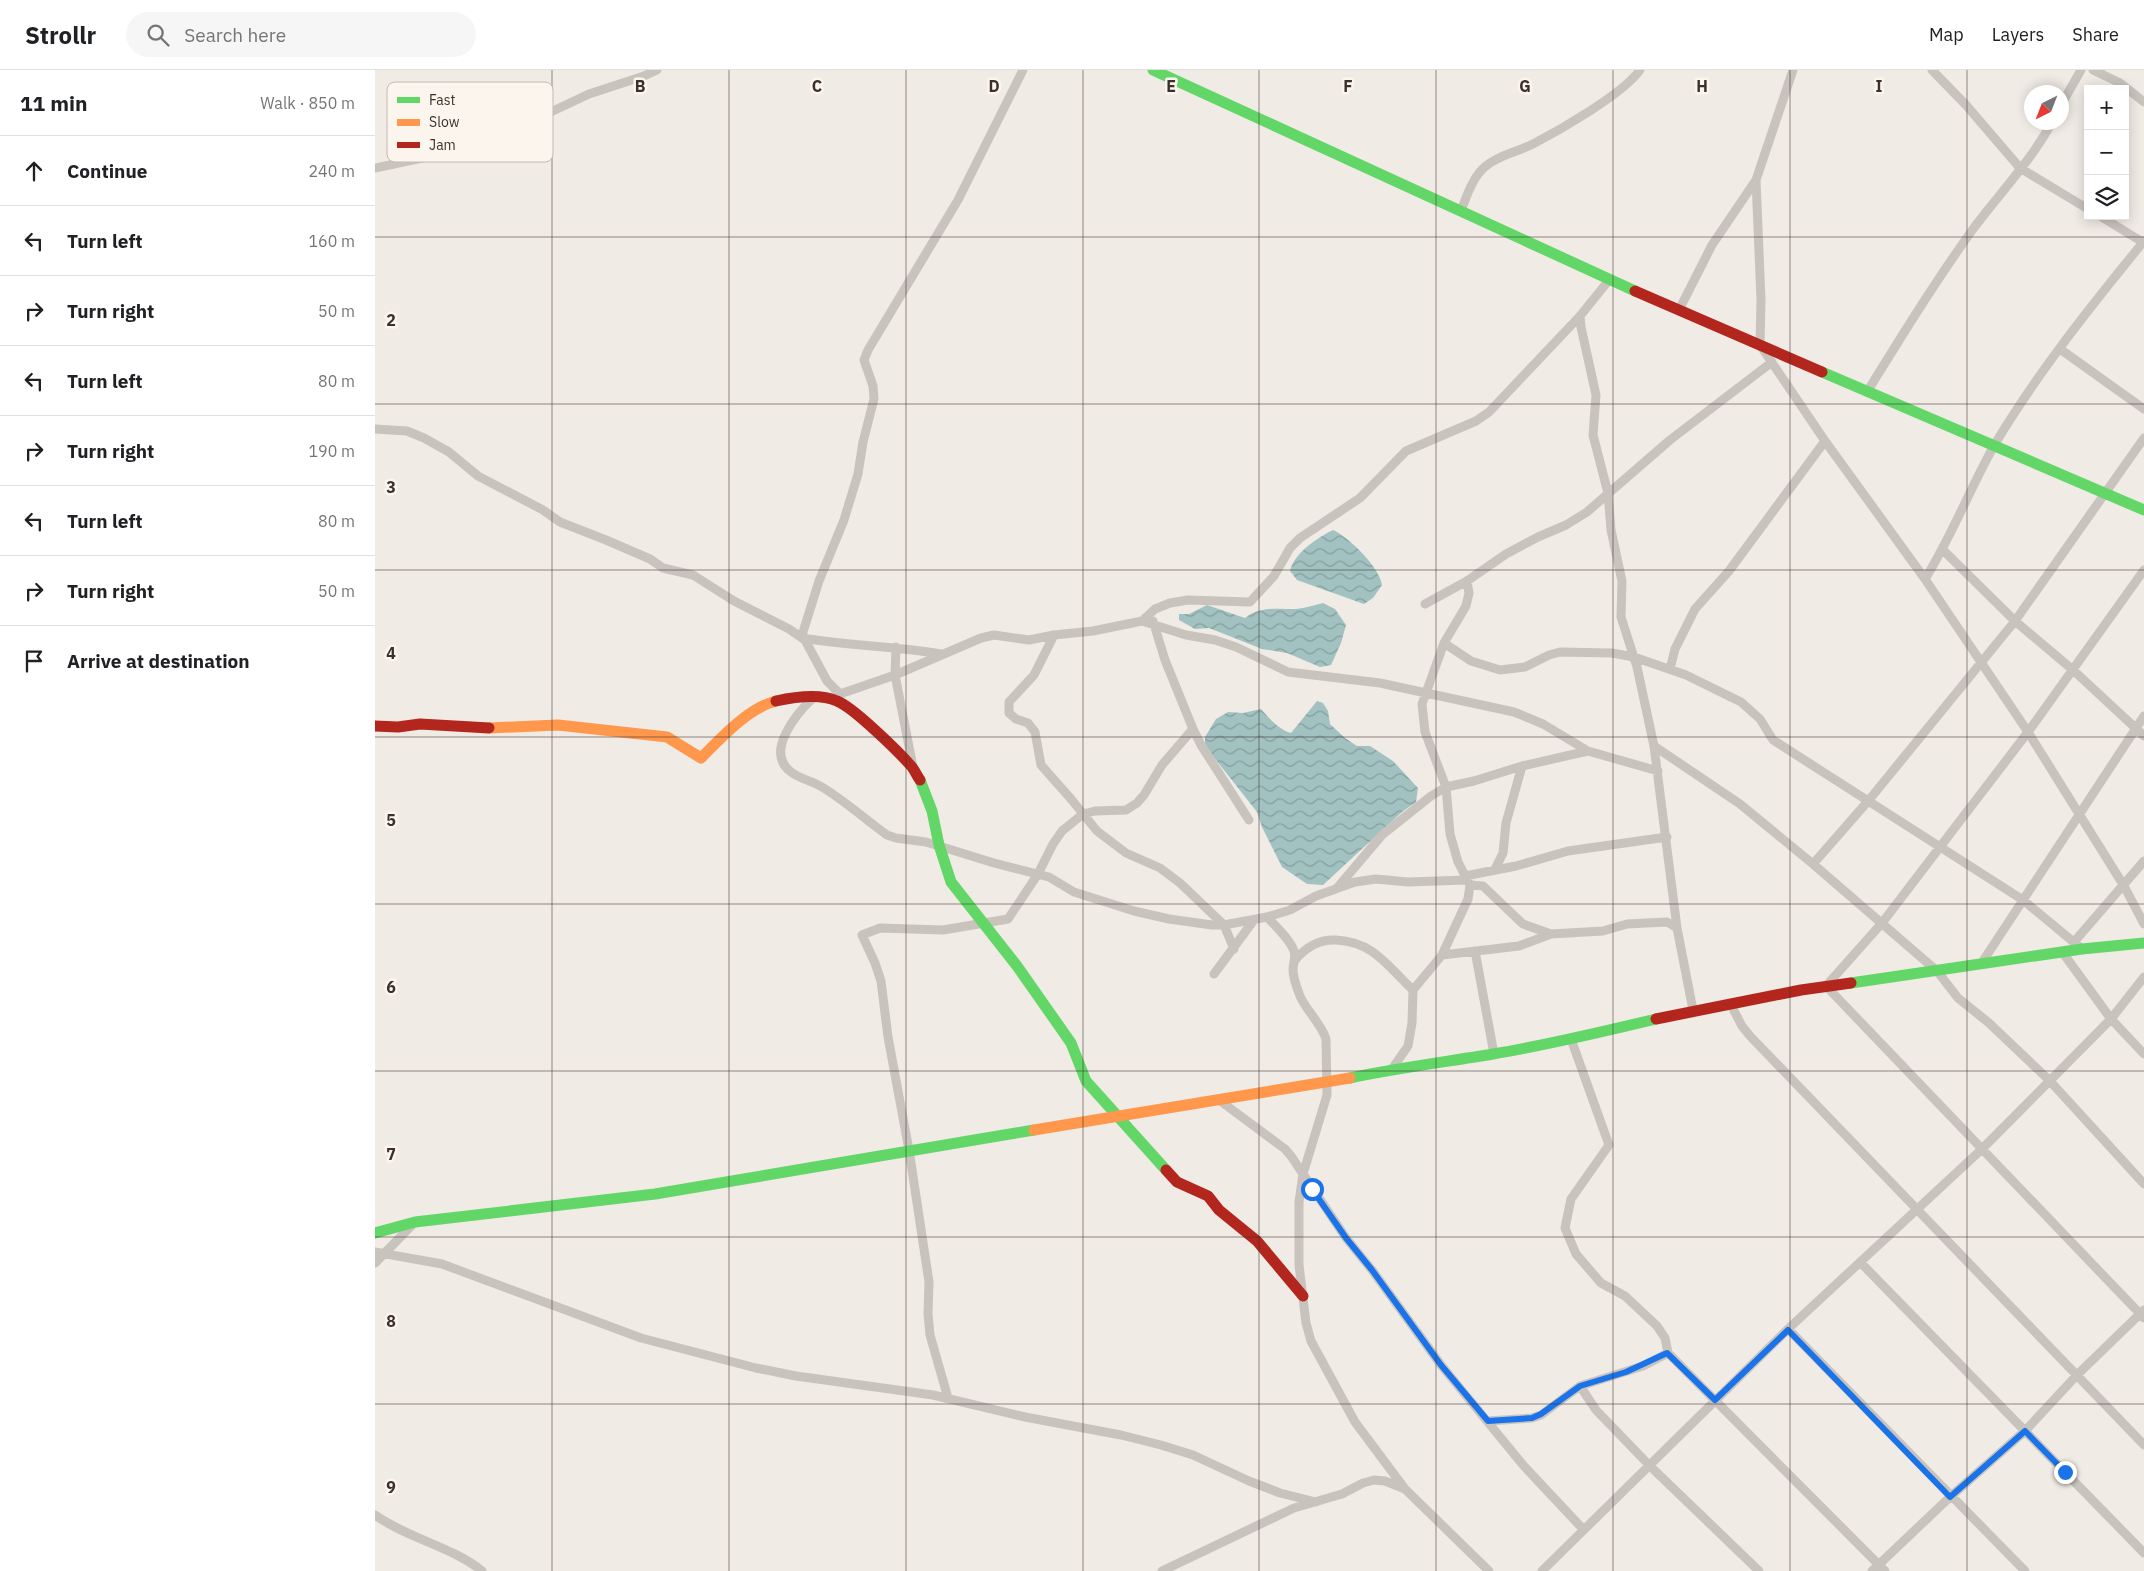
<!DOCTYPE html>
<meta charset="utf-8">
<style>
:root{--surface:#fff;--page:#f6f6f6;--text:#202124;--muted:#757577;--line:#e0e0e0}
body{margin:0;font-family:"IBM Plex Sans",sans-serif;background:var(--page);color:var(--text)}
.controls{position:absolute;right:15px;top:15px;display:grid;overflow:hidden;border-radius:0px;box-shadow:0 2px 12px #0003}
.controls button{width:45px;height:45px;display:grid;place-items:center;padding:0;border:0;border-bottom:1px solid var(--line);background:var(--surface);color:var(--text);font:25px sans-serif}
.compass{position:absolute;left:1649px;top:15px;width:45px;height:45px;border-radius:50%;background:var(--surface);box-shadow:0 2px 12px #0003;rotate:222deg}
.stop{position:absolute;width:15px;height:15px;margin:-11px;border:4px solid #1a73e8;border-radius:50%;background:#fff}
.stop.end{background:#1a73e8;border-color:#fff;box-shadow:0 1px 5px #0008}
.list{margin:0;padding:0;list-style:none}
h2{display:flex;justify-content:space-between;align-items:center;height:65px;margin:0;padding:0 20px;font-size:21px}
h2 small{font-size:16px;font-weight:400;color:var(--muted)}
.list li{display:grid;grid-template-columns:32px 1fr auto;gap:15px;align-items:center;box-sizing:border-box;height:70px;padding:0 20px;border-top:1px solid var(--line)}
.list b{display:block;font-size:19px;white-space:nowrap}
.list em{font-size:16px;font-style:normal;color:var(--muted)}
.icon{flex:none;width:28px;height:28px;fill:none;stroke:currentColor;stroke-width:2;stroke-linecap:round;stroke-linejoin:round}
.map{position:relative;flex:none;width:1769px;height:1501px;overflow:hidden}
header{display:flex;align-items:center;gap:30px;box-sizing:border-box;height:70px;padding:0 25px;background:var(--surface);border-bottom:1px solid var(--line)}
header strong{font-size:24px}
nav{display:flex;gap:28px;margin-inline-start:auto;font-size:18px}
.search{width:350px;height:45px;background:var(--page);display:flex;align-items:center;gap:12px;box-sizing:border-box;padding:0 18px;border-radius:28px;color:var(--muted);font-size:19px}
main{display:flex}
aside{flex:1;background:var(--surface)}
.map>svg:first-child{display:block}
.water{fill:url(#water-waves)}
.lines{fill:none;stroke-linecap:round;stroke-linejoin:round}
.street{stroke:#c9c3be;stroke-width:9}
.fast{stroke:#63d668;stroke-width:11}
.slow{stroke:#ff974d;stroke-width:11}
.jam{stroke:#b3261e;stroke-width:11}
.route{stroke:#1a73e8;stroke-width:6}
.grid{fill:none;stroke:#3b302b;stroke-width:1;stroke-opacity:0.55}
.key{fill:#fbf5ee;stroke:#c1bab4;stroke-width:1}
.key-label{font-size:14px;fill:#3b302b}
.grid-label{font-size:16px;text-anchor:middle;font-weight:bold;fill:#3b302b;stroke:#fbf5ee;stroke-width:5;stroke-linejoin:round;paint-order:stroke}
</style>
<header>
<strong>Strollr</strong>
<div class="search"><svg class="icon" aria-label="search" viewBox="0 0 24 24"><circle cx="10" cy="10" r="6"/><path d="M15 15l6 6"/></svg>Search here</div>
<nav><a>Map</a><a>Layers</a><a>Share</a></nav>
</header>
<main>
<aside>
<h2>11 min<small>Walk · 850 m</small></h2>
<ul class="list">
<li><svg class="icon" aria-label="ahead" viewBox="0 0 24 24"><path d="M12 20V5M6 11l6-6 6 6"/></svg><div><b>Continue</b></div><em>240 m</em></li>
<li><svg class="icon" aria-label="left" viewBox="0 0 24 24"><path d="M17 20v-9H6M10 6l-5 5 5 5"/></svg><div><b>Turn left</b></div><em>160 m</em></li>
<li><svg class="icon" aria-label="right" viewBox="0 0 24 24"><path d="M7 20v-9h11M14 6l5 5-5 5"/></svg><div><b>Turn right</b></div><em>50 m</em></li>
<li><svg class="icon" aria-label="left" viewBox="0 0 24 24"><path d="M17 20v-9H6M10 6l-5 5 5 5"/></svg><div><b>Turn left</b></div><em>80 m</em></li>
<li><svg class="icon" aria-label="right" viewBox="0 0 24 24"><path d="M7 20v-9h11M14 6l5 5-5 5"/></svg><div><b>Turn right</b></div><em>190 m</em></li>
<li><svg class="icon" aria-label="left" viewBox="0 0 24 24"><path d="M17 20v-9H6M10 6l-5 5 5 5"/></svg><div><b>Turn left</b></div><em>80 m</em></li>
<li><svg class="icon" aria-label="right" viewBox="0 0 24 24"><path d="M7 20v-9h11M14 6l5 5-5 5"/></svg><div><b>Turn right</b></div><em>50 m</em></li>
<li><svg class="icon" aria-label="arrive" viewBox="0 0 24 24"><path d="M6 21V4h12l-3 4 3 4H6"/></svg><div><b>Arrive at destination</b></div></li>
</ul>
</aside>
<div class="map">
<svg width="1769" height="1501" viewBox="0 0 1769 1501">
<defs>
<pattern id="water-waves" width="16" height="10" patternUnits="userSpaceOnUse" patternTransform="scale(1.25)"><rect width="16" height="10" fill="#a1c2c1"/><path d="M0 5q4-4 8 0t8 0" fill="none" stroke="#849e9d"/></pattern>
</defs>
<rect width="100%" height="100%" fill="#f0ebe5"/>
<!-- water -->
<path class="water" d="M958,460c16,7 47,38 49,55l-9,13 -9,6 -67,-24 -7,-9c4,-18 27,-33 43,-41z
M948,533l12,6 11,16 -5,18 -10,22 -11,2 -33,-14 -25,-4 -53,-21 -14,1 -16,-9v-6h10l18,-9 38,13c15,-12 33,-9 51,-9 9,-1 18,-4 27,-6z
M942,631l6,2 5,8 2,13 15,14 12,8h13l23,15 25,27 -2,14 -14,10 -79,73 -16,-1 -25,-17 -20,-40 -5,-15 -52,-66v-9l11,-18 12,-7 15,1 18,-4c8,9 17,20 30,24z"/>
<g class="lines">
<!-- street -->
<path class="street" d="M1557,0l34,35 54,63 68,41
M1718,0l27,13 24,19
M1686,35l20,-35
M0,98l94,-20 18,-6 102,-48 55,-18 13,-6
M1381,110l5,120 -1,45 65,96 100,138 103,153 96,154 20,38
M1086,141c5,-13 9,-27 18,-38 12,-16 36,-20 54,-29 27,-14 90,-50 107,-74
M1725,146l44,27
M1304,240l33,-65 44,-65 37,-110
M1205,246l1,11 15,68 -3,40 15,58 3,37 11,51 -1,36 16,50 17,79 23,182 16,82
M1685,279l84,60
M1492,322c34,-55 68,-110 106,-163 26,-35 58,-68 79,-107
M0,359l32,2 17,7 25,14 29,24 65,34 17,12 46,18 44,19 13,9 30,7 41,26 55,28 16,11 22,41 13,13 -2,5
M1568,480l72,71 58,49 71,66
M1769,500l-116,162 -88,115 -58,76 -56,63 318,332
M1550,509c27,-43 45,-91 70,-135 43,-72 96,-138 149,-203
M1050,534l42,-23 39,-27 32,-17 28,-12 21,-13 83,-72 102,-78
M767,551l44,14 29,5 21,7 52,25 92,11 134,29 29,12 45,27 70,20
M778,551l12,39 28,69 8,16 48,75
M679,565l-20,40 -25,27v11l7,6 12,4 7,9 6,33 30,34 26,32 29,22 34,15 20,15 44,42 10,24
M1069,573l27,18 29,9 25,-3 24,-12 11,-3 52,1 22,4 52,18 55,27 19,17 13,21 250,160 59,49
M521,577l-1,28 18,92
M566,584c-46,-8 -92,-8 -138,-16v-6l16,-51 25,-61 14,-46 5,-32 11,-43 -1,-13 -9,-26 4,-10 90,-150 65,-130
M1295,599l5,-20 20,-40 34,-38 96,-130
M465,624l55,-19 86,-37 13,-3 35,5 25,-5 39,-4 49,-10 13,-12 15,-6 18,-3 62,2 24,-26 16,-28 10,-10 60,-40 46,-47 70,-30 13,-9 91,-96 29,-36
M438,628c-16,15 -49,54 -22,74 9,7 21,9 31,15 23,14 43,32 65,48l9,3 30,4 68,21 55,14 25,15 60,19 35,8 43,6h12l43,-8 23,-7 26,-14 39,-14 21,-3 32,3 59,-2
M1279,676l86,58 73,60 124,107 21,27 31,25 60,57 95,104
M1438,794l56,-64 146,-179 129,-183
M1120,799l8,-16 3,-30 16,-57
M1090,806l51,-10 52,-15 99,-14
M1095,815l13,1 40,38 28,10
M963,817l44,-52 49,-39 15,-9 28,-6 48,-15 66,-15
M892,847c9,10 22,21 27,34 2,7 -1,12 -1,19 0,8 4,18 7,26 7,16 21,27 26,43l1,56 -24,79 -4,28v63l7,58 5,18 44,81 50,67 84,82
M1699,872l70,-81
M1100,881l19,103
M1688,883l48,66 33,35
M1067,885l77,-9 32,-12 52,-3 24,-7 40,-2 10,6
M920,890c11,-13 25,-21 41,-20 38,2 51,26 77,50
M1606,894l163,-248
M839,904l40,-54
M1355,933l12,23 8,10 394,409
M1196,969l38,106 -38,54 -6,29 11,26 25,29 24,13 32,30 8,12 3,15 217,218
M1017,999l16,-23 4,-23 1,-33 29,-35 26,-56 2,-14 -12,-23 -8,-28 -4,-47 -21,-55 -3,-28 22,-61 22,-37 3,-13 -2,-12
M844,1030l66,49 6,7 55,82 26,32 69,95 82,100 60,64
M0,1182l67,12 199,74 115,30 40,8 137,19 92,22 96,18 40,10 32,10 56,26 31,12 36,9
M1485,1192l284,291
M0,1193l38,-39
M1413,1259l237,242
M1205,1316l16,24 54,56 109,105
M573,1328l-18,-63 -2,-21 1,-32 -20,-132 -21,-113 -7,-56 -6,-18 -13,-28 18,-7 63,2 65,-11 30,-45 15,-30 9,-13 21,-17 12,-3 31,-1 11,-7 7,-8 18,-30 31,-36
M1113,1351l44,-3 9,-3 39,-29 63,-20 25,-13
M0,1445c32,23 78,32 107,56
M787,1501l132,-63 48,-14 21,-11 11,-3 11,1 20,8
M1167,1501l246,-242 194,-180 129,-130 33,-42
M1497,1501l78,-74 75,-66 52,-56 67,-65"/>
<!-- fast -->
<path class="fast" d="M778,0l482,221
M1447,302l322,138
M545,710l12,31 7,34 12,37 66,84 54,77 15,38 80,89
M1476,913l231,-34 62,-6
M975,1008c47,-10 95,-16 143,-24 55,-9 109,-22 163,-35
M0,1163l40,-11 240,-28 379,-64"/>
<!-- slow -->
<path class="slow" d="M114,658l69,-3 109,12 34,21c20,-20 47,-50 75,-57
M659,1060l316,-52"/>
<!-- jam -->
<path class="jam" d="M1260,221l187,81
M401,631c18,-4 43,-8 61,0 16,6 62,51 75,66 3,4 5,9 8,13
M0,656l23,1 22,-3 69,4
M1281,949l145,-29 50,-7
M791,1100l11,12 31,14 11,14 38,31 46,55"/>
</g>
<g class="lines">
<!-- route -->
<path class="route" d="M937,1119l34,49 26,32 69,95 47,56 44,-3 9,-4 39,-28 46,-14 41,-19 48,47 73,-70 162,167 75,-66 40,41"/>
</g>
<!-- grid -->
<path class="grid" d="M177,0v1501M354,0v1501M531,0v1501M708,0v1501M884,0v1501M1061,0v1501M1238,0v1501M1415,0v1501M1592,0v1501M0,167h1769M0,334h1769M0,500h1769M0,667h1769M0,834h1769M0,1001h1769M0,1167h1769M0,1334h1769"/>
<!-- legend -->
<rect x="12" y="12" width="166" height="80" rx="8" class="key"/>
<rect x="22" y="27" width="23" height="6" fill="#63d668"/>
<rect x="22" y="49" width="23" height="7" fill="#ff974d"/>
<rect x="22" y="72" width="23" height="6" fill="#b3261e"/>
<g class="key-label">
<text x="54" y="35">Fast</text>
<text x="54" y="57">Slow</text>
<text x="54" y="80">Jam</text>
</g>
<g class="grid-label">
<text x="265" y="22">B</text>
<text x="442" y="22">C</text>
<text x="619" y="22">D</text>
<text x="796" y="22">E</text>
<text x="973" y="22">F</text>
<text x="1150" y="22">G</text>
<text x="1327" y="22">H</text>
<text x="1504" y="22">I</text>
<text x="16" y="256">2</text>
<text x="16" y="423">3</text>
<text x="16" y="589">4</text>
<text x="16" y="756">5</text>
<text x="16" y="923">6</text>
<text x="16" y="1090">7</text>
<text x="16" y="1257">8</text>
<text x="16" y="1423">9</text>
</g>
</svg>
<div class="controls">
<button>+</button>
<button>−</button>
<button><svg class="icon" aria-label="layers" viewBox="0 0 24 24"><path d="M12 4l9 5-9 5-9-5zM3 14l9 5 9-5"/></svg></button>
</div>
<svg class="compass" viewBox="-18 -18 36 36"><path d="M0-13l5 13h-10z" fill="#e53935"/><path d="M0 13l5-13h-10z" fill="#757577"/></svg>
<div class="stop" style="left:937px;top:1119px"></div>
<div class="stop end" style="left:1690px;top:1402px"></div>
</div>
</main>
